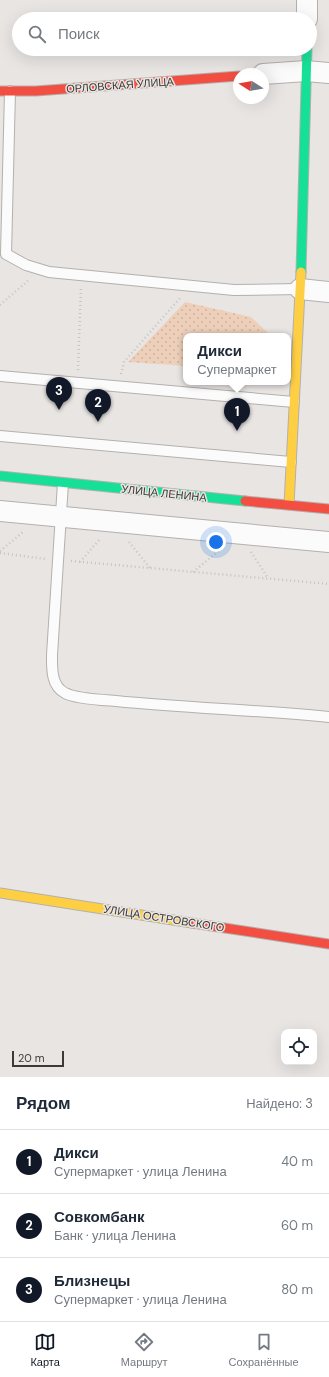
<!DOCTYPE html>
<html lang="ru">
<meta charset="utf-8">
<style>
:root{--surface:#fff;--page:#f6f6f7;--text:#1f2937;--muted:#747a83;--line:#e0e1e3;--accent:#111827}
body{margin:0;font-family:"DM Sans",sans-serif;background:var(--page);color:var(--text)}
.controls{position:absolute;right:12px;bottom:12px;display:grid;overflow:hidden;border-radius:8px;box-shadow:0 4px 16px #0002}
.controls button{width:36px;height:36px;display:grid;place-items:center;padding:0;border:0;border-bottom:1px solid var(--line);background:var(--surface);color:var(--text);font:20px sans-serif}
.compass{position:absolute;left:233px;top:68px;width:36px;height:36px;border-radius:50%;background:var(--surface);box-shadow:0 4px 16px #0002;rotate:281deg}
.scale{position:absolute;left:12px;bottom:10px;width:52px;box-sizing:border-box;padding-left:4px;border:2px solid #3c3a39;border-top:0;font-size:11px;line-height:14px;white-space:nowrap;color:#3c3a39;-webkit-text-stroke:3px #eae5e1;paint-order:stroke}
.you{position:absolute;left:216px;top:542px;width:14px;height:14px;margin:-10px;border:3px solid #fff;border-radius:50%;background:#1a73e8;box-shadow:0 0 0 6px #1a73e833}
.badge{display:grid;place-items:center;width:26px;height:26px;border-radius:50%;background:var(--accent);color:#fff;font-size:13px;font-weight:700}
.pin{position:absolute;translate:-50% -33px;filter:drop-shadow(0 1px 2px #0008)}
.pin::after{content:'';position:absolute;top:21px;width:14px;height:12px;background:inherit;clip-path:polygon(0 0,100% 0,50% 100%)}
.popup{position:absolute;left:183px;top:333px;width:108px;height:52px;box-sizing:border-box;display:grid;place-content:center;border-radius:8px;background:var(--surface);filter:drop-shadow(0 1px 3px #0005);font-size:13px;white-space:nowrap;color:var(--muted)}
.popup b{font-size:15px;color:var(--text)}
.popup::after{content:'';position:absolute;left:50%;top:100%;margin-left:-8px;border:8px solid transparent;border-top-color:var(--surface)}
.list{margin:0;padding:0;list-style:none}
h2{display:flex;justify-content:space-between;align-items:center;height:52px;margin:0;padding:0 16px;font-size:17px}
h2 small{font-size:13px;font-weight:400;color:var(--muted)}
.list li{display:grid;grid-template-columns:26px 1fr auto;gap:12px;align-items:center;box-sizing:border-box;height:64px;padding:0 16px;border-top:1px solid var(--line)}
.list b{display:block;font-size:15px;white-space:nowrap}
.list p{margin:0;font-size:13px;white-space:nowrap;color:var(--muted)}
.list em{font-size:13px;font-style:normal;color:var(--muted)}
.icon{flex:none;width:22px;height:22px;fill:none;stroke:currentColor;stroke-width:2;stroke-linecap:round;stroke-linejoin:round}
.map{position:relative;flex:none;width:329px;height:1077px;overflow:hidden}
.search{position:absolute;background:var(--surface);box-shadow:0 4px 16px #0002;left:12px;right:12px;top:12px;height:44px;display:flex;align-items:center;gap:10px;box-sizing:border-box;padding:0 14px;border-radius:22px;color:var(--muted);font-size:15px}
.sheet{height:244px;background:var(--surface)}
nav{display:flex;justify-content:space-around;align-items:center;box-sizing:border-box;height:56px;border-top:1px solid var(--line);background:var(--surface);font-size:11px;color:var(--muted)}
nav a{display:grid;justify-items:center;gap:2px}
nav .on{color:var(--accent)}
.map>svg:first-child{display:block}
.grass{fill:url(#grass-dots)}
.lines{fill:none;stroke-linecap:round;stroke-linejoin:round}
.lane-casing{stroke:#b3b0af;stroke-width:12}
.street-casing{stroke:#b3b0af;stroke-width:22}
.fast-casing{stroke:#b3b0af;stroke-width:11}
.slow-casing{stroke:#b3b0af;stroke-width:11}
.jam-casing{stroke:#b3b0af;stroke-width:11}
.path{stroke:#c6c5c4;stroke-width:2.5;stroke-dasharray:1 3;stroke-linecap:butt}
.lane{stroke:#fcfbfb;stroke-width:10}
.street{stroke:#fcfbfb;stroke-width:20}
.fast{stroke:#16e098;stroke-width:9}
.slow{stroke:#ffcf43;stroke-width:9}
.jam{stroke:#f24e42;stroke-width:9}
.labels{text-anchor:middle;stroke-width:3;stroke-linejoin:round;paint-order:stroke}
.street-label{font-size:11px;fill:#3c3a39;stroke:#eae5e1}
</style>
<div class="map">
<svg width="329" height="1077" viewBox="0 0 329 1077">
<defs>
<pattern id="grass-dots" width="8" height="8" patternUnits="userSpaceOnUse"><rect width="8" height="8" fill="#eed0ba"/><path d="M2 2h.1M6 6h.1" fill="none" stroke="#cdb3a1" stroke-width="1.8" stroke-linecap="round"/></pattern>
</defs>
<rect width="100%" height="100%" fill="#e8e5e3"/>
<!-- grass -->
<path class="grass" d="M185,302l66,15 20,19h-85v30l-58,-4z"/>
<g class="lines">
<!-- lane casing -->
<g class="lane-casing">
<path id="lane" d="M10,91l-4,163 20,11 23,7 185,18 66,-1
M0,376l294,26
M0,436l291,26
M63,483l-11,172c0,13 -1,31 13,38 11,6 38,7 51,8 71,7 142,9 213,16"/>
</g>
<!-- street casing -->
<g class="street-casing">
<path id="street" d="M307,19v-19
M263,74l43,-3 23,2
M300,289l29,3
M0,511l329,31"/>
</g>
<!-- fast casing -->
<g class="fast-casing">
<path id="fast" d="M301,272l6,-223
M0,476l245,25"/>
</g>
<!-- slow casing -->
<g class="slow-casing">
<path id="slow" d="M289,505l12,-233
M0,893l192,30"/>
</g>
<!-- jam casing -->
<g class="jam-casing">
<path id="jam" d="M0,91h36l203,-15
M245,501l84,8
M192,923l137,21"/>
</g>
<!-- path -->
<path class="path" d="M0,305l30,-26
M78,370l3,-83
M121,374l3,-12 56,-64
M129,542l21,26
M0,551l23,-19
M251,552l17,26
M0,553l46,6
M71,561l258,23
M80,562l20,-23
M193,572l27,-22"/>
<!-- lane -->
<use href="#lane" class="lane"/>
<!-- street -->
<use href="#street" class="street"/>
<!-- fast -->
<use href="#fast" class="fast"/>
<!-- slow -->
<use href="#slow" class="slow"/>
<!-- jam -->
<use href="#jam" class="jam"/>
</g>
<g class="labels">
<!-- street labels -->
<g class="street-label">
<text transform="translate(120 85) rotate(-4)" y="4">ОРЛОВСКАЯ УЛИЦА</text>
<text transform="translate(164 493) rotate(6)" y="4">УЛИЦА ЛЕНИНА</text>
<text transform="translate(164 918) rotate(9)" y="4">УЛИЦА ОСТРОВСКОГО</text>
</g>
</g>
</svg>
<div class="controls">
<button><svg class="icon" aria-label="locate" viewBox="0 0 24 24"><circle cx="12" cy="12" r="6"/><path d="M12 2v4M12 18v4M2 12h4M18 12h4"/></svg></button>
</div>
<svg class="compass" viewBox="-18 -18 36 36"><path d="M0-13l5 13h-10z" fill="#e53935"/><path d="M0 13l5-13h-10z" fill="#747a83"/></svg>
<div class="scale">20 m</div>
<div class="you"></div>
<div class="pin badge" style="left:237px;top:431px">1</div>
<div class="popup"><b>Дикси</b>Супермаркет</div>
<div class="pin badge" style="left:98px;top:422px">2</div>
<div class="pin badge" style="left:59px;top:410px">3</div>
<div class="search"><svg class="icon" aria-label="search" viewBox="0 0 24 24"><circle cx="10" cy="10" r="6"/><path d="M15 15l6 6"/></svg>Поиск</div>
</div>
<section class="sheet">
<h2>Рядом<small>Найдено: 3</small></h2>
<ul class="list">
<li><span class="badge">1</span><div><b>Дикси</b><p>Супермаркет · улица Ленина</p></div><em>40 m</em></li>
<li><span class="badge">2</span><div><b>Совкомбанк</b><p>Банк · улица Ленина</p></div><em>60 m</em></li>
<li><span class="badge">3</span><div><b>Близнецы</b><p>Супермаркет · улица Ленина</p></div><em>80 m</em></li>
</ul>
</section>
<nav>
<a class="on"><svg class="icon" aria-label="map" viewBox="0 0 24 24"><path d="M3 6l6-2 6 2 6-2v14l-6 2-6-2-6 2zM9 4v14M15 6v14"/></svg>Карта</a>
<a><svg class="icon" aria-label="directions" viewBox="0 0 24 24"><path d="M12 3l9 9-9 9-9-9zM9 14v-3h6M13 9l2 2-2 2"/></svg>Маршрут</a>
<a><svg class="icon" aria-label="saved" viewBox="0 0 24 24"><path d="M7 4h10v16l-5-4-5 4z"/></svg>Сохранённые</a>
</nav>
